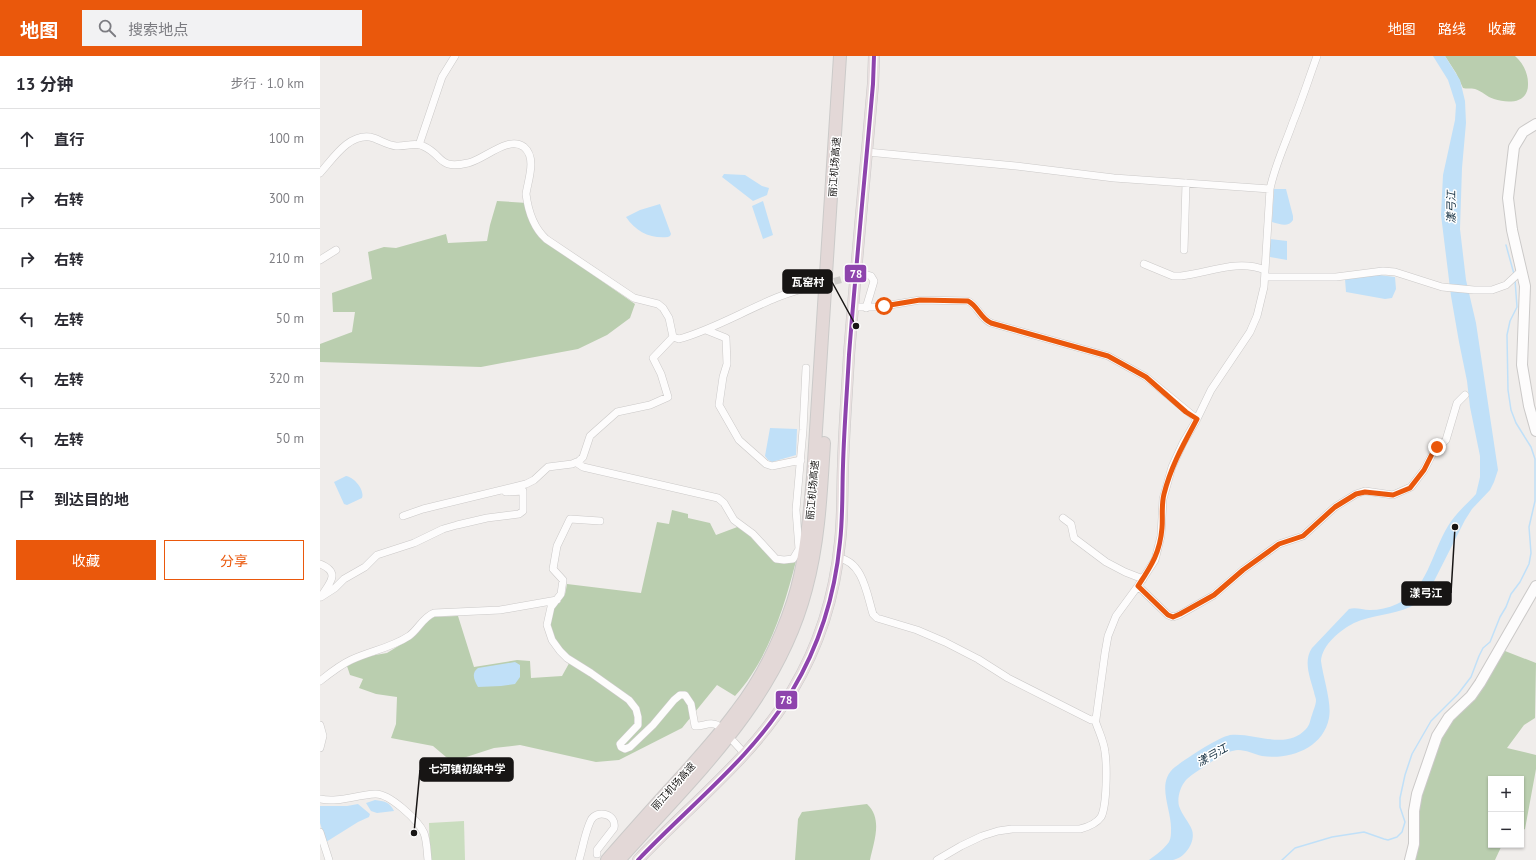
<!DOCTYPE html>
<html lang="zh">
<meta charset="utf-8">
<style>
:root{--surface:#fff;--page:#f2f2f3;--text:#2b2b33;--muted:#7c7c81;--line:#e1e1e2;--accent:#ea580c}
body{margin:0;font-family:"PT Sans","Noto Sans SC",sans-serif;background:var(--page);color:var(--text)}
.controls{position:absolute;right:12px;bottom:12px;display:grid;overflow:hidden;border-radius:0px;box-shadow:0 1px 3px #0004}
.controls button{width:36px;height:36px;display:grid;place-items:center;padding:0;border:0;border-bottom:1px solid var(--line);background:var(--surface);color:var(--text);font:20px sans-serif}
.stop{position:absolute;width:12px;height:12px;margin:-9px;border:3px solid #ea580c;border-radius:50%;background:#fff}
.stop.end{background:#ea580c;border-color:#fff;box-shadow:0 1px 4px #0008}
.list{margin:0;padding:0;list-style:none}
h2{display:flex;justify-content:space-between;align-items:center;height:52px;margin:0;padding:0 16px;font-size:17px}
h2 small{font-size:13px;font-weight:400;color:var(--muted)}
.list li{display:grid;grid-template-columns:26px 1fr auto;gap:12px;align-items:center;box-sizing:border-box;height:60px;padding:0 16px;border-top:1px solid var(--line)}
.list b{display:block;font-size:15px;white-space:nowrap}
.list em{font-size:13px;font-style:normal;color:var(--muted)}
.actions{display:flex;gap:8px;padding:12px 16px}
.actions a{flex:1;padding:9px 0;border:1px solid var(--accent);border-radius:0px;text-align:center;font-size:14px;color:var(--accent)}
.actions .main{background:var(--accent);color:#fff}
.icon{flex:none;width:22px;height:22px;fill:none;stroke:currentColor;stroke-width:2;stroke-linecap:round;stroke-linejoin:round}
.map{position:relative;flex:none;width:1216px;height:804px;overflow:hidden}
header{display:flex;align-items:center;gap:24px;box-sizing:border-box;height:56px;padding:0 20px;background:var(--accent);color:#fff}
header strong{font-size:19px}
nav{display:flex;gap:22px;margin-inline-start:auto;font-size:14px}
.search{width:280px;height:36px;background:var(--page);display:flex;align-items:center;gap:10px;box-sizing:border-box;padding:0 14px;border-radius:0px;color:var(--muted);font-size:15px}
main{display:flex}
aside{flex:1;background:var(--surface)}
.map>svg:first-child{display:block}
.green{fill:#caddbf}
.forest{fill:#baceaf}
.water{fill:#c0e0f8}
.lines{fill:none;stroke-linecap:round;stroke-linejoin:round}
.stream{stroke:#c0e0f8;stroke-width:1.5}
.minor-tunnel{stroke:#cfcdcb;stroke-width:7;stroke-dasharray:7 3.5;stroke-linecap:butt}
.minor-casing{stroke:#cbc9c8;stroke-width:8}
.secondary-casing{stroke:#cbc9c8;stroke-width:12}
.trunk-casing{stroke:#cbcac9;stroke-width:12}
.motorway-casing{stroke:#cbcac9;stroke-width:14}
.minor{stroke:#fdfcfc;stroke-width:7}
.secondary{stroke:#fdfcfc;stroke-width:10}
.trunk{stroke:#e8dfdf;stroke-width:11}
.motorway{stroke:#e3d8d7;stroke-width:12}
.bus-1-casing{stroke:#fff;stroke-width:7}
.bus-1{stroke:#8e44ad;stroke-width:4}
.route{stroke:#ea580c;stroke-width:5}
.labels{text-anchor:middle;stroke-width:3;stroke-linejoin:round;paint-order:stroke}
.street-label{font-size:10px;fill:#171514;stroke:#fff}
.water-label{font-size:11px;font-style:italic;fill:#112c3e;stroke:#fff}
.leader{fill:none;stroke:#171514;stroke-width:1.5}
.callout-dot{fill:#171514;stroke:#fff;stroke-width:1.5}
.callout{fill:#171514;stroke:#171514;stroke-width:1.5}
.callout-label{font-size:11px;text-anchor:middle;font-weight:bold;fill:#fff}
.line-badge{stroke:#fff;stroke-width:1.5}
.badge-label{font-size:11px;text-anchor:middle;font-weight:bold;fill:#fff}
</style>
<header>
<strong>地图</strong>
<div class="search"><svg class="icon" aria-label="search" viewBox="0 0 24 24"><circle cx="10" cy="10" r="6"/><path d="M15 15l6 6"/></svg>搜索地点</div>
<nav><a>地图</a><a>路线</a><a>收藏</a></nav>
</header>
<main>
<aside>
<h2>13 分钟<small>步行 · 1.0 km</small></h2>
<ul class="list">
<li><svg class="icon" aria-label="ahead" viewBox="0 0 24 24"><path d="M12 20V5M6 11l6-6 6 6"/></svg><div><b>直行</b></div><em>100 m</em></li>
<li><svg class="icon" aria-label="right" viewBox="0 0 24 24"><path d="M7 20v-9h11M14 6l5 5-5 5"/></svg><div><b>右转</b></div><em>300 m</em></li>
<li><svg class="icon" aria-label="right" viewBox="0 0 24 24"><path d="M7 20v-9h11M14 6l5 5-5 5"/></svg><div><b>右转</b></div><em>210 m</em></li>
<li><svg class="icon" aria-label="left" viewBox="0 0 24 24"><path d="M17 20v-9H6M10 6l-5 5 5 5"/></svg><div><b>左转</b></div><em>50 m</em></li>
<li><svg class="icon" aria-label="left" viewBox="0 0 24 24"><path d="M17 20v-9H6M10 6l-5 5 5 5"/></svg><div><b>左转</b></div><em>320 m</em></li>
<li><svg class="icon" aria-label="left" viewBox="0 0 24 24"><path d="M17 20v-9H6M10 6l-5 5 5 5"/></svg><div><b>左转</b></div><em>50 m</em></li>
<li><svg class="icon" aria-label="arrive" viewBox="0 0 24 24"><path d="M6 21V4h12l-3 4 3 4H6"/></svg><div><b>到达目的地</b></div></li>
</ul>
<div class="actions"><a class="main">收藏</a><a>分享</a></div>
</aside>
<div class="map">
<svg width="1216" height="804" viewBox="0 0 1216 804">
<rect width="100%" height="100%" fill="#f0edeb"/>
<!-- green -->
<path class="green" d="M144,765l1,39h-35l-1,-37z"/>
<!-- forest -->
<path class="forest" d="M1125,0h70c8,7 13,17 13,27 1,20 -19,21 -34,16 -7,-2 -12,-8 -19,-10 -4,-1 -9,0 -12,-1l-7,-15z
M177,145l30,2 7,27 6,8 95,66 -5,14 -23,17 -29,14 -97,18 -161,-5v-18l32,-12 3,-20h-22l-1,-19 40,-14 -4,-27 16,-5 12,1 50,-14 2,9 39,-2 3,-16z
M352,454l16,4v4l22,5 6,12 24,-9 33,34 7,3 16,-2c-12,47 -28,99 -61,135l-18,-11 -35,43 -63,32 -23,2 -76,-17 -26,3 -40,13 -8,-4 -13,-11 -42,-8 5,-14 1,-27 -21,-3 -17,-6 4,-9 -13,-4 -3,-9 17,-9 23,-4 26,-16 17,-20 28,-1 16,51 43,-7 13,1 1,17 31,-2 10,-18c-20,-16 -28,-29 -17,-53 2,-4 7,-5 9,-9 2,-3 2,-8 3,-12l74,9 16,-71 12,2z
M1185,595l31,12 -1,55 -11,7 -17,23 29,7v14l-11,60 -4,2v-52h-30v66h11l-7,15h-80l4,-16 -1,-33 3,-16 20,-57 12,-19 21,-20z
M547,748c16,15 7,37 3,56h-75l3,-41 4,-7z"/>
<!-- water -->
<path class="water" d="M1113,0h12l15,24 5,21 1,22 -4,45 -2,61 6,51 10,43 22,147 -4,12 -4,8 -18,19 -7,11 -38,75c-5,5 -10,9 -17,12 -18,8 -38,8 -56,16 -14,7 -32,22 -33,38 2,16 11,42 8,57 -6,31 -40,42 -67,38 -8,-2 -16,-6 -24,-6 -3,0 -6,1 -9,2 -6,2 -39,23 -43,28 -6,7 -9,18 -7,26 3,9 10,16 13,24 4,12 -7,28 -19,30 -7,0 -16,0 -24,0 7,-5 15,-11 20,-18 2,-4 2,-8 2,-12 1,-21 -16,-47 4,-63 12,-9 42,-29 55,-32 25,-3 56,16 76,-6 4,-4 4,-9 6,-14 1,-4 4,-10 4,-15 0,-2 -2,-6 -2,-8 -4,-15 -11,-31 -2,-44l37,-39c7,-2 13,1 21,1 9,0 18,-2 27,-6 30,-13 35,-52 51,-78 7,-12 18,-21 28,-32l4,-17v-21l-10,-49 -3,-26 -8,-39 -8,-46 -10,-81 2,-40 12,-55 1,-15 -8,-25z
M404,118l21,1 17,11 7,2 -2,7 -14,6 -31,-24z
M954,133h12l7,27v4c-5,8 -13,4 -21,2z
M443,145l10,34 -10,4 -11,-33z
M340,148l11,30 -1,2 -2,1c-17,2 -32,-5 -42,-20l14,-7z
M950,183l17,2v19l-17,-3z
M1059,219l16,2 1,12 -4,9 -7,1 -39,-7 -1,-13z
M450,372l27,1 -1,26 -24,7 -4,-2 -3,-4z
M26,420c8,1 19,14 16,22l-15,7 -3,-1 -10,-22z
M195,606l5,3v12l-5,7 -14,2 -23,1c-4,-7 -7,-14 0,-19z
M55,744c9,1 15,2 19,11l-17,2 -6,-2 -5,-8z
M38,748l12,10 -1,3 -11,5 -32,20 -6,-19v-17h27z"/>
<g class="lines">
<!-- stream -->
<path class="stream" d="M1186,189l8,29
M962,804l13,-12 37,-11 32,-5 20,7 4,1 9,-3 5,-5 3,-10 -5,-15v-9l5,-23 7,-21 19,-33 27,-27 13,-17 8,-21 4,-8 7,-6 10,-25 6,-10 5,-13 9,-12 9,-18 2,-11 -2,-26 6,-26v-42l-4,-12 -15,-24 -5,-13 -3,-20 -1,-55 3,-14 7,-14 -2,-27"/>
<!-- minor-tunnel -->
<path class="minor-tunnel" d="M504,228l34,-9"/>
<!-- minor casing -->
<g class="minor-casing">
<path id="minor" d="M99,89l23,-68 13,-21
M547,96l149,14 98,12 156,11
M0,117c13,-14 28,-39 50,-36 9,2 16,8 26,9 8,1 19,-4 27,0 21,9 14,24 45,17 16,-3 40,-28 56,-16 13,11 4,33 2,47 2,16 8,34 20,45l88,59 24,6 5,4 6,10 4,19 6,2c47,-13 88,-44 136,-53
M864,194l2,-67
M0,204l16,-10
M824,208l29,12h8c28,-3 56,-17 84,-6
M544,218l7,2 3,5 -8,27
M945,221h71l47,-6 12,1 47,15 32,3h18l14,-5 16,-15
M534,251h24l42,-7 48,1c10,5 12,17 23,22l117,33 38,21 51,42
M386,274l20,8 1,26 -4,13 -4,28 20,35 27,24 6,2 29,-6
M257,407l6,4 135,31 6,5 10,17 19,14 23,25 8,1 9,-1 6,-10 -3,-39 7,-80 3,-62
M83,460l20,-7 103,-25 8,-4 14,-13 24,-3 7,-3 4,-4 7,-21 27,-24 33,-7 18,-8 -7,-23 -8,-16 20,-21
M743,462l8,6 3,14 32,24 19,10 18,7
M280,465l-30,-2 -13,27 -4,23 10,11 -2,14 -10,13 -4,18 5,15 8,11 7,7 24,15 38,27 7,9 2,8v8l-18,19 1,3 4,2 5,-2 23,-22 21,-25 6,-5h5l6,9 4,22c8,1 14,-5 22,-1
M518,502c25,3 29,37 35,56l4,4 40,12 28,12 33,17 30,19 83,42 5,-1 9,-66 3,-17 8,-20 22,-30 17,-26 6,-24 2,-37 9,-32 11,-24 13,-22 15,-31 39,-58 7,-16 7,-29 6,-98c5,-24 15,-44 23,-67 9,-22 16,-44 24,-66
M0,508c20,8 11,18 2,31
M818,530l30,29 5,2 6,-2 35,-20 29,-25 36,-26 24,-8 32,-29 21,-13 9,-3 28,4 18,-8 13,-17 10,-19 12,-11 11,-37 8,-8
M1,541l14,-9 9,-9 21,-12 12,-12 37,-12 29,-14 14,-4 30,-7 32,-4 4,-3v-20l-17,1
M0,625c10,-8 20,-16 31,-21 19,-9 40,-12 58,-24 9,-6 14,-19 25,-23l66,-3 57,-10
M0,669l3,11 -3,12
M414,686l11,12
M0,743c18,4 36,-4 55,-5 14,-1 43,26 49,39 3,8 3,18 4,27
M0,776l9,28
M259,804c4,-13 6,-28 12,-40 6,-11 26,-6 23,8l-17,22v4
M617,804l24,-14 21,-10 16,-5 14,-2h68c8,-2 16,-5 21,-12 6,-11 6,-52 4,-65 -1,-11 -7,-22 -10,-32"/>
</g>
<!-- secondary casing -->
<g class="secondary-casing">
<path id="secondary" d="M1216,68l-13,8 -9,15 -6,51 4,32 13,56 -3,79 7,41 7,25
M1090,804l4,-16v-33l3,-17 20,-58 12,-19 22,-21 9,-13 56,-97"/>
</g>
<!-- trunk casing -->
<g class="trunk-casing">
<path id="trunk" d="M318,804c53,-56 115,-103 154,-169 27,-45 43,-97 48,-149 3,-25 2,-51 3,-76 1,-37 4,-74 6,-111 7,-90 16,-180 24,-271l1,-28"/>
</g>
<!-- motorway casing -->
<g class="motorway-casing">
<path id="motorway" d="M287,804c22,-25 44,-50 66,-74 22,-24 44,-48 63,-74 25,-32 44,-71 57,-110 13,-40 16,-83 20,-125l27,-421
M299,804c74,-83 158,-159 187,-271 13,-48 15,-97 18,-146"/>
</g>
<!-- minor -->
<use href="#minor" class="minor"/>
<!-- secondary -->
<use href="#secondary" class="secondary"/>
<!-- trunk -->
<use href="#trunk" class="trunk"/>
<!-- motorway -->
<use href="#motorway" class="motorway"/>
<!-- bus-1 casing -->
<g class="bus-1-casing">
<path id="bus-1" d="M318,804c53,-56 115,-103 154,-169 27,-45 43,-97 48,-149 3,-25 2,-51 3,-76 1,-37 4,-74 6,-111 7,-90 16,-180 24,-271l1,-28"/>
</g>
<!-- bus-1 -->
<use href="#bus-1" class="bus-1"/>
</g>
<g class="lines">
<!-- route -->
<path class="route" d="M564,250l36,-6 48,1c10,5 12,17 23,22l117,33 38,21 40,35 11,7c-14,26 -26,47 -33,75 -3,12 -1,23 -2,34 -2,25 -11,38 -24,58l30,29 5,2 7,-3 34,-19 29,-25 36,-26 24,-8 32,-29 21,-13 9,-2 28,3 17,-7 14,-18 8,-16 5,-7"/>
</g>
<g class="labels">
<!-- street labels -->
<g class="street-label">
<text transform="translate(514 111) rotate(-86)" y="4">丽江机场高速</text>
<text transform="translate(492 434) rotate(-85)" y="4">丽江机场高速</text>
<text transform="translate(353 730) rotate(-48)" y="4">丽江机场高速</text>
</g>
<!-- water labels -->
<g class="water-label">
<text transform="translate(1131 151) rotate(-90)" y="4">漾弓江</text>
<text transform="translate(892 699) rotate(-29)" y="4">漾弓江</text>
</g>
</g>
<!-- callouts -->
<path class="leader" d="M536 270L512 226M1135 471L1131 537M94 777L100 714"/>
<g class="callout-dot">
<circle cx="536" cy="270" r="4"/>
<circle cx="1135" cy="471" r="4"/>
<circle cx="94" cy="777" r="4"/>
</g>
<g class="callout">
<rect x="463" y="214" width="49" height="23" rx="4"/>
<rect x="1082" y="526" width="49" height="23" rx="4"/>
<rect x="100" y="702" width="93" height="23" rx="4"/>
</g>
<g class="callout-label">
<text x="488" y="230">瓦窑村</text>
<text x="1106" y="541">漾弓江</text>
<text x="147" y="717">七河镇初级中学</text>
</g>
<g class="line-badge">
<rect x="524" y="208" width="23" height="19" rx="4" fill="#8e44ad"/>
<rect x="455" y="634" width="23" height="20" rx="4" fill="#8e44ad"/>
</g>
<g class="badge-label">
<text x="536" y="222">78</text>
<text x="466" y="648">78</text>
</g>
</svg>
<div class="controls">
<button>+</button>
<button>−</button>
</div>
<div class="stop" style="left:564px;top:250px"></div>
<div class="stop end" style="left:1117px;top:391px"></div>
</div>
</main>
